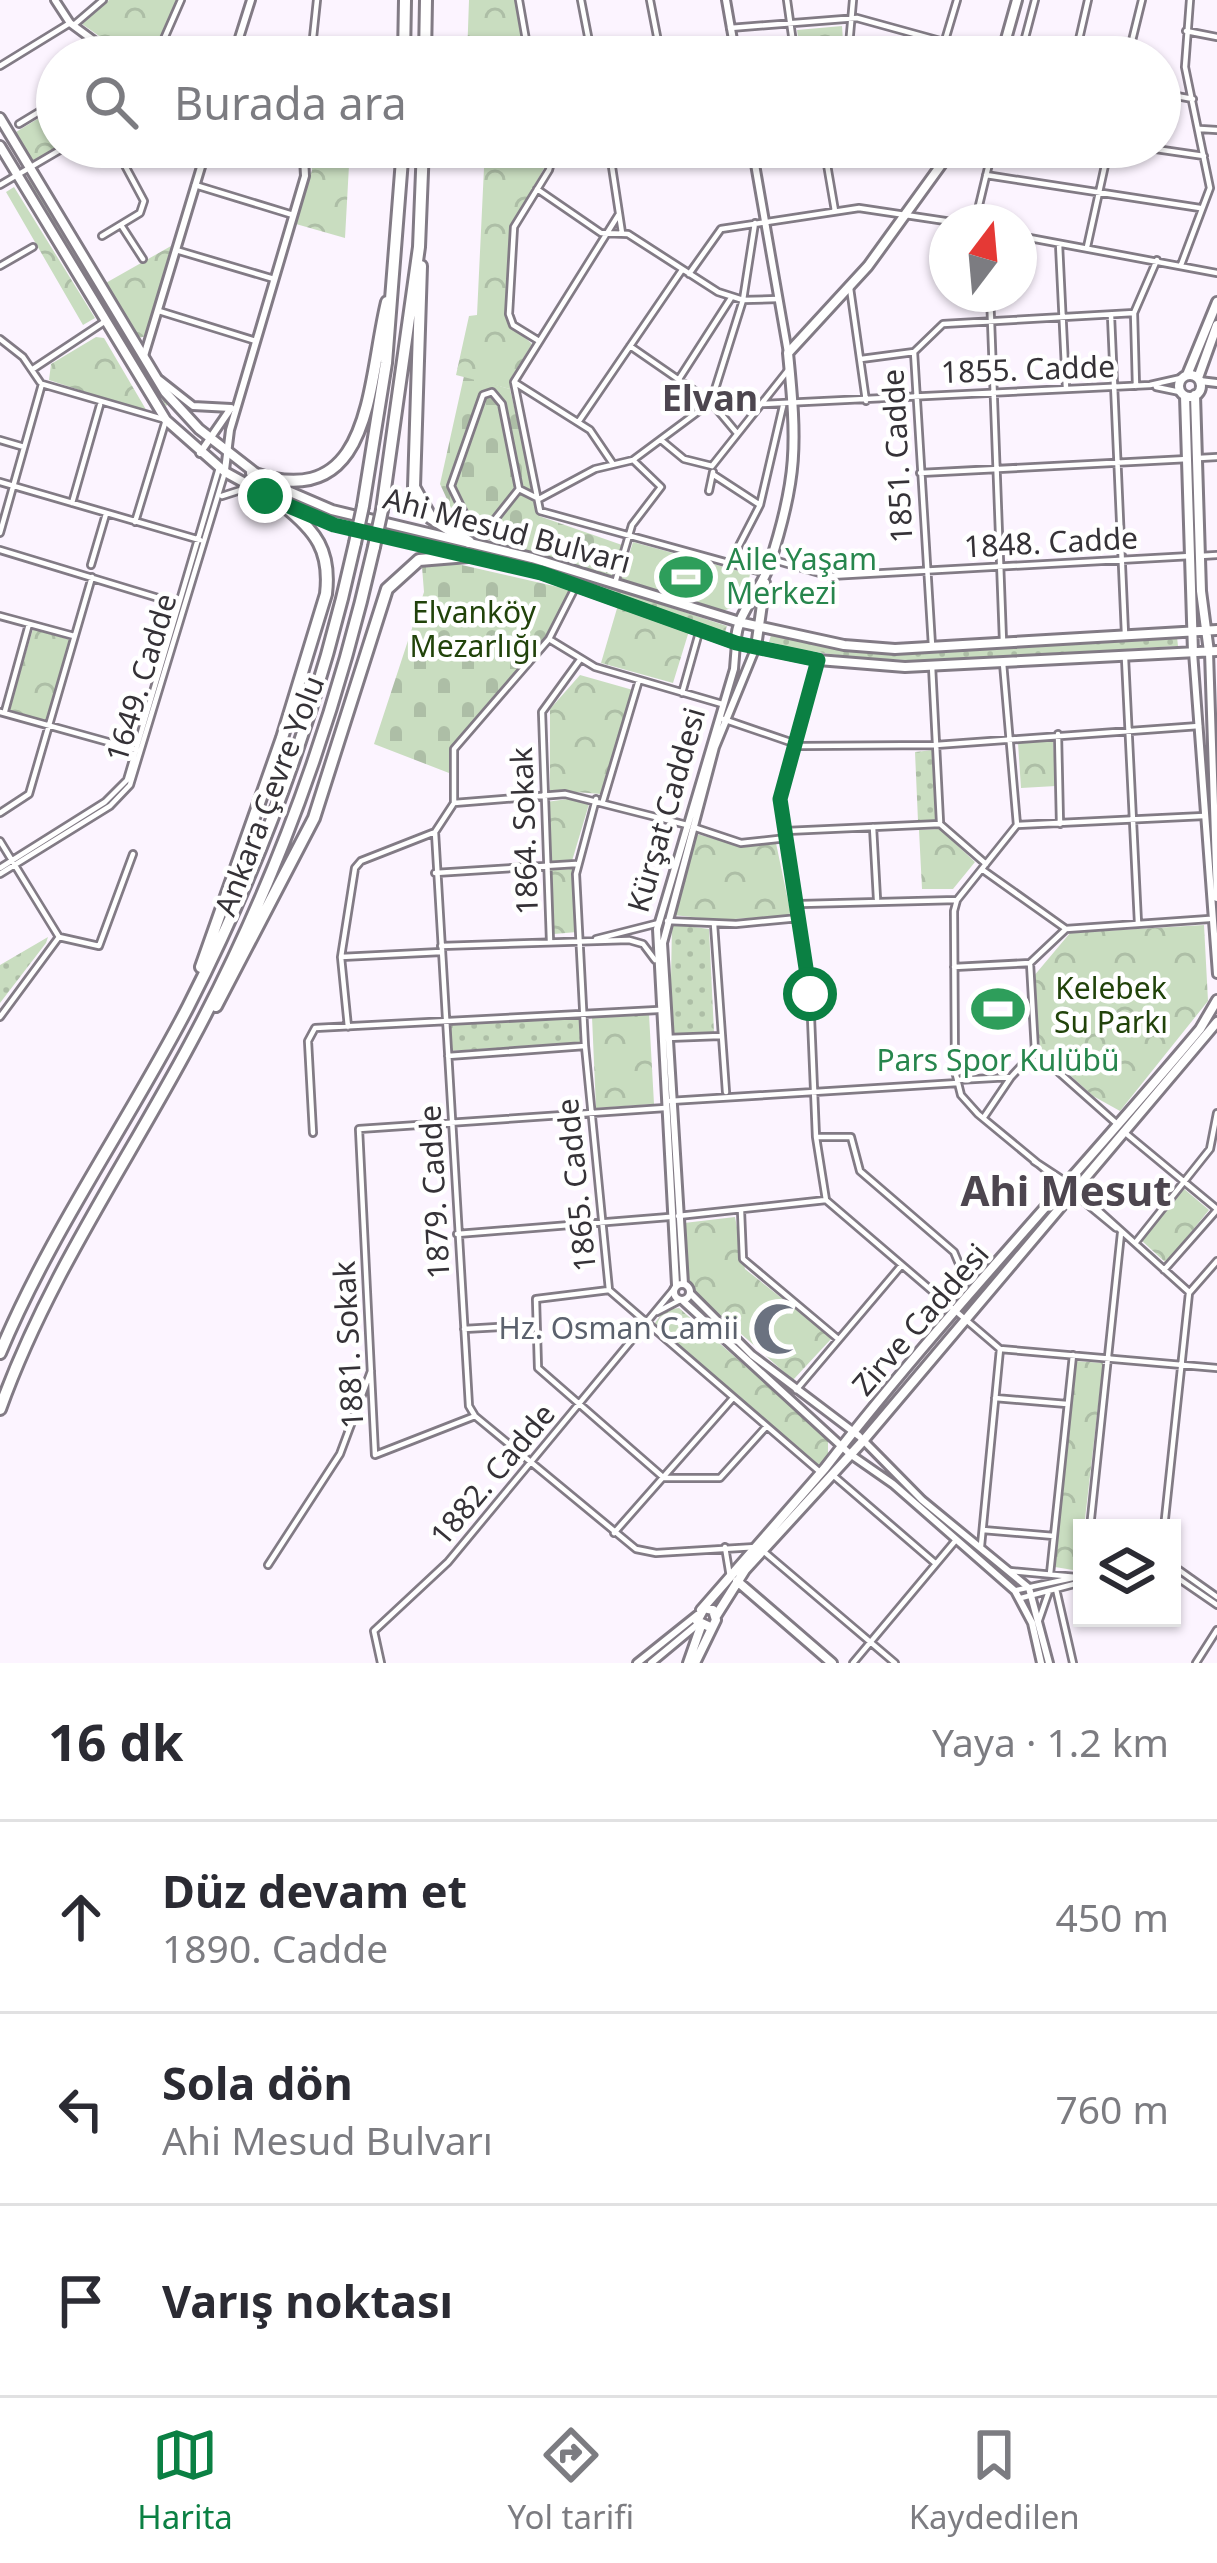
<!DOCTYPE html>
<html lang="tr">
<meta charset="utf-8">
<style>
:root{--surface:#fff;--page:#f7f7f7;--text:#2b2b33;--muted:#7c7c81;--line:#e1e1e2;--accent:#0b8043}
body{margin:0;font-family:"Noto Sans",sans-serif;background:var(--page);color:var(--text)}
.controls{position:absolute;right:36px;bottom:36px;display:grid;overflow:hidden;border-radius:0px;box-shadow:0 3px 9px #0004}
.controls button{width:108px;height:108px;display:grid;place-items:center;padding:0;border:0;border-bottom:3px solid var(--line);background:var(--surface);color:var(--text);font:60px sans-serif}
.compass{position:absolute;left:929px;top:204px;width:108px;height:108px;border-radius:50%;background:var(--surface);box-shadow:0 3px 9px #0004;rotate:16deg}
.stop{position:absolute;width:36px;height:36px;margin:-27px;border:9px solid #0b8043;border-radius:50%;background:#fff}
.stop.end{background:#0b8043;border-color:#fff;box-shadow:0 3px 12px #0008}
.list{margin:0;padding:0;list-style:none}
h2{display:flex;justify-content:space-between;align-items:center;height:156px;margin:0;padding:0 48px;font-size:51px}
h2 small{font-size:39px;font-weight:400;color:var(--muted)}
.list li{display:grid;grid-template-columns:78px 1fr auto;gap:36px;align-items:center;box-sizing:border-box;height:192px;padding:0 48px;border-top:3px solid var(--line)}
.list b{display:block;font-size:45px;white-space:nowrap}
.list p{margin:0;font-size:39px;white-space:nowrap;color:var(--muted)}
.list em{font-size:39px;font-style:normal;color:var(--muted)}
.icon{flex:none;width:66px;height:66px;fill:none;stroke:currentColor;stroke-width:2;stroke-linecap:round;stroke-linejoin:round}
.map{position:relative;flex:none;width:1217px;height:1663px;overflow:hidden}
.search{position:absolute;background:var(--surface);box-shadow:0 3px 9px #0004;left:36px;right:36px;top:36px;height:132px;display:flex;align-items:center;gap:30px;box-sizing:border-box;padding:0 42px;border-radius:66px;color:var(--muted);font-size:45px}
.sheet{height:732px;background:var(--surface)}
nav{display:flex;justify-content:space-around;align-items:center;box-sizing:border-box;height:168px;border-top:3px solid var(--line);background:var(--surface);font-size:33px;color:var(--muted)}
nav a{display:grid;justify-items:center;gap:6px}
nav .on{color:var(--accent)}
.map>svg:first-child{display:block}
.grass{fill:url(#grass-dots)}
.cemetery{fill:url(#cemetery-stones)}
.park{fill:url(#park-crowns)}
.garden{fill:#c9ddc0}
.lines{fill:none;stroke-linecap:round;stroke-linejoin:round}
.minor-casing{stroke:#827b85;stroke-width:10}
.tertiary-casing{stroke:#827b85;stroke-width:12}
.secondary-casing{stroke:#827b85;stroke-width:14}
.motorway-casing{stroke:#827b85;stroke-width:16}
.minor{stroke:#fff;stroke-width:4.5}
.tertiary{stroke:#fff;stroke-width:6}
.secondary{stroke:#fff;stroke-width:8}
.motorway{stroke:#fff;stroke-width:10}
.motorway-bridge-casing{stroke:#827b85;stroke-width:16;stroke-linecap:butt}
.motorway-bridge{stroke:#fff;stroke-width:10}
.route{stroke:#0b8043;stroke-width:15}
.labels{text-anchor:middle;stroke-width:9;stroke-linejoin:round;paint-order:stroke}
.street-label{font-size:30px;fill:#353237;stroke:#fff}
.leisure-label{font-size:30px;fill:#27864d;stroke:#fff;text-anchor:start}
.park-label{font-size:30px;fill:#21430a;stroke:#fff}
.worship-label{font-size:30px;fill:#5b616d;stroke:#fff;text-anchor:end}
.quarter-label{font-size:36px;font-weight:bold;fill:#4d464f;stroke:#fff}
.district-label{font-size:42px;font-weight:bold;fill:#4d464f;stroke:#fff}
</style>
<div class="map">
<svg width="1217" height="1663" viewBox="0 0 1217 1663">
<defs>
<pattern id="grass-dots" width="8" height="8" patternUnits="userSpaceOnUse" patternTransform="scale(3)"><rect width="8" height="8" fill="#c9ddc0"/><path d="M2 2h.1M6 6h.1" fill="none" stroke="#adbea6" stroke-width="1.8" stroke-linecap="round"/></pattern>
<pattern id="cemetery-stones" width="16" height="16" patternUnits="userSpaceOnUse" patternTransform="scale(3)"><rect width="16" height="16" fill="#c9ddc0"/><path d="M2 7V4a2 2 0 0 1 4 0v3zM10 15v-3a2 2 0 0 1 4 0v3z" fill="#adbea6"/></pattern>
<pattern id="park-crowns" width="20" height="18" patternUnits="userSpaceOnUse" patternTransform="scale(3)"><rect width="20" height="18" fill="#c9ddc0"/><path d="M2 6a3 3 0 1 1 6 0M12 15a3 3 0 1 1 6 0" fill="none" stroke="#adbea6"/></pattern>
</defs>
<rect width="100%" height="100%" fill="#fcf4ff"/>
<!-- grass -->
<path class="grass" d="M32,179l136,225 -2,2 -138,-225z
M268,489l53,24 219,52 187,61 -2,6 -185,-65 -219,-51z
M771,635l116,19 290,-17 1,9c-136,6 -276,31 -409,-4z
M933,750l3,70 -18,1 -3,-69z
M672,924l37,5 5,103 -44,3z
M48,937l-2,6 -46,60v-38z
M580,1017l1,25 -131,9v-26z"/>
<!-- cemetery -->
<path class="cemetery" d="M464,376l46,13 29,127 83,29 -9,31 -151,-44 -22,-48z
M453,563l118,27 -29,53 -93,107v23l-75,-29 50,-152 -2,-25z"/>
<!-- park -->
<path class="park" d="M109,0h68l-25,57h-23l-47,-33z
M469,0h46l10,57h-58z
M842,26l2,31h-43l-4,-27z
M57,107l1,40 -26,15 -16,-30z
M310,147h40l-5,91 -49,-14 16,-54z
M464,147h77l7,14 -38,68 -3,92 25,23 -21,34 -1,11 -54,-14 13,-59 8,-1 7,-147 -7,-11 -13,-1z
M14,187l81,131 -12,7 -77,-133z
M171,246l-24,90 -9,2 -34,-54z
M96,337l8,1 44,75 -99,-33 2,-16z
M618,605l71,26 -16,52 -72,-20z
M33,629l38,11 -23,81 -39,-11z
M580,675l53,15 -32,104 -51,-4v-81z
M1053,740l3,46 -35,2 -3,-45z
M568,799l21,5 -17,57 -22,1 -4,-60z
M940,829l35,33 -22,27h-31l-3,-59z
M697,834l42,12 37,-3 15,72 -72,5 -46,-5z
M573,869l4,63 -23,2 -4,-64z
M1204,925l4,76 -88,110 -27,-15 -53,-48 -7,-71 37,-44z
M649,1014l5,90 -58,4 -4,-91z
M1183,1188l26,22 -43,53 -25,-23z
M735,1217l10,52 87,69 -39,42 -99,-88 -10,-22v-47z
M679,1308l149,130v17l-10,12 -164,-143 11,-14z
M1075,1361l28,2 -24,208 -24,-4z"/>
<!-- garden -->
<path class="garden" d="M633,542l117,32c-4,20 -7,32 -28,37l-101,-31z"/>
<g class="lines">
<!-- minor casing -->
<g class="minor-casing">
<path id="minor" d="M519,0l10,57
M581,0l11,57
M650,0l11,57
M787,0l8,57
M75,24l28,-24
M730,28l127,-10 87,24
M1186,31l31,6
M156,57l25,-57
M311,57l6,-57
M848,57l5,-57
M940,57l17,-57
M1020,57l15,-57
M1075,57l13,-57
M1128,57l14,-57
M0,66l70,-43
M1160,93l33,6
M19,124l38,-23
M1200,129l17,1
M609,147l13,86
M824,147l11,64
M913,147l33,14
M1142,147l62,9
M554,151l20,-4
M986,175l214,33
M0,185l65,-38
M195,185l98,30
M537,189l64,44 27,1 90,58 25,8 35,-1
M619,214l-105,168 26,129 225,62
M975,222l18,-75
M121,225l22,34
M102,236l38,-23 4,-12 -29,-54
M1019,236l198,37
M1059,244l7,144
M1087,247l22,-100
M176,250l98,29
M1181,265l29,-77 -25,-121 5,-67
M0,266l33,-19
M689,274l32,-45 138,-21 93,14
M850,288l16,113
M990,294l13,347
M159,311l97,30
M1111,316l14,318
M0,339l23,18 17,25
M539,341l-26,-16 -4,-11 5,-87 35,-57 5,-19
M630,346l81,56 25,30
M861,359l53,-7
M33,369l71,-47
M679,379l52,-81
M514,382l76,48 23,34
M42,384l124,36 -31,102
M1136,386l-2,-73 23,-53
M1156,387l24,5
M492,392l10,12 17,85 -27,34 -21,4 -20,-41 32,-91z
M711,402l32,-102 12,-77
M763,404l387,-19 31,-7
M579,421l103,-151
M0,440l24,7
M661,440l23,19 28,7
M1199,458l18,-1
M712,466l77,-97
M920,473l268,-14
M714,475l46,30
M0,482l200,58
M519,489l20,10 56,-30 38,-9 78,-58
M709,491l4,-19
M222,496l28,-9
M72,503l28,-98
M0,533l42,-149
M0,550l178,54
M1200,556l17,-1
M774,560l56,16 361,-20
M730,563l30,-58 23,-99
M91,565l15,-51
M615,583l17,-58 29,-38 -28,-27
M576,586l-27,53 -95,110v54l-19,29 34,574 6,10 161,133 20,4 100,-6
M0,616l74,20
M549,639l46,28 127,37
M932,646l-18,-294 29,-28 191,-11
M1125,658l13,265
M818,660l-38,139 30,195 6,143 10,63 174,149 217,19
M1003,663l14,162
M932,666l8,156
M682,693l18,-64
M5,711l24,-87
M0,712l137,38
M723,719l79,27 134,-1 263,-19
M1058,734l2,90
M596,799l-20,75 9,172 24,244 211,182
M603,801l36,-121
M454,803l111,-9 122,31
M0,813l29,-19 63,-217
M693,827l48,16 46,-5
M873,827l4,72
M786,831l154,-7 46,40
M0,841l59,96 40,9 34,-92
M0,868l105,-66 22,-22 92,-312
M983,870l83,59 143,-10
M435,873l141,-9
M0,874l110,-68 20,-21 95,-313
M801,904l156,-4
M667,921l69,3 63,-6
M714,924l12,168
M1066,929l-36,34 5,88 81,72
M596,939l63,-16
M550,941l-8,-229 37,-51
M441,946l188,-6 14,4 12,16
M341,957l100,-5
M954,967l76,-4
M0,1017l59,-80
M348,1027l-7,-70 14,-89 6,-7 74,-29
M667,1038l53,-2
M448,1056l137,-10
M957,1080l54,-3 24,-26
M670,1101l288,-18
M984,1117l27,-40
M1123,1131l94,78
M313,1133l-5,-92 7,-13 343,-18
M816,1137h35l9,34 94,81 11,26
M1034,1161l35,23
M1077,1191l112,101
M741,1211l2,48 94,79
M678,1216l148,-16
M1116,1228l-138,-114 -17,-19 -6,-24 -1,-160 3,-11 60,-75 187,-9
M457,1234l212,-17
M1136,1242l74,-93 7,-36
M1164,1270l52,-59
M609,1290l-73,9 2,69 126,110h56l46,-51
M657,1312l23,-12
M464,1329l70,-4
M796,1390l105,-124
M995,1398l72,6
M475,1416l-100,39 -16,-326 306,-21
M834,1476l101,87
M1090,1528l31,-295
M1164,1528l25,-235 28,-32
M983,1530l71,6
M614,1533l119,-135
M981,1546l19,-197
M725,1547l5,30
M762,1550l133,113
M268,1565l72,-111 31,-83
M1172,1565l45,32
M1010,1571l66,6
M1050,1574l23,-219
M1172,1574l45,31
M1056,1589l17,74
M1017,1590l65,-14
M1021,1598l61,-16
M1039,1620l10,-29
M381,1663l-7,-32 74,-69 226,-273
M853,1663l103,-123
M1196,1663l21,-33"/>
</g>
<!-- tertiary casing -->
<g class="tertiary-casing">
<path id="tertiary" d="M55,0l15,23 46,34
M726,0l10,57
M233,57l18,-57
M752,147l36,206
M144,356l63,-209
M160,380l33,26 38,2
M1200,381l17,2
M200,453l29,-42
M225,470l5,-40 75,-254 -1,-19 -9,-10
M1193,652l24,322
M1209,652l8,246
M674 1292a8 8 0 1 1 16 0a8 8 0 1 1-16 0Z
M684,1284l-21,-341 52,-196 41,-100
M676,1285l-19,-356 77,-260 2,-26
M691,1294l61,61 107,81 63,64 107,88 20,75
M683,1301l167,153 43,30 122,107 17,32 9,40
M637,1663l60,-48
M651,1663l47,-39"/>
</g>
<!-- secondary casing -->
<g class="secondary-casing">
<path id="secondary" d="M1001,57l16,-57
M0,118l165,274 34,37 68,53 65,28 200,48 211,65 101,22 51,4 322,-19
M0,146l166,274 59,52 75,41 241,60 195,70 82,17 87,7 312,-16
M1187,375l30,-73
M1179 386a11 11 0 1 1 22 0a11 11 0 1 1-22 0Z
M1198,378l19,-53
M1195,395l6,196 8,61
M1185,396l8,256
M736,643c-1,-28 24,-51 33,-77 29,-88 28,-122 19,-213l80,-87 86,-119
M756,647l9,-64
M737,1581l95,82
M701,1610l124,-142c116,-150 252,-292 375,-439l17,-29
M716,1616l29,-46 118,-129 354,-419
M688,1663l13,-37
M695,1663l21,-43 -3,-10 -9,-2 -7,13 13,6"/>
</g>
<!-- motorway casing -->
<g class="motorway-casing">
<path id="motorway" d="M404,57l1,-57
M425,57l1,-57
M421,266l-7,221 17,31 38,24
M252,473c121,41 115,-88 135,-171
M363,506l23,-143 17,-216
M382,510l37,-263 4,-100
M201,967l81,-229 44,-144c5,-43 -10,-63 -43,-89
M216,1006l98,-188 73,-229 32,-29 49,-4
M0,1353c51,-122 128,-230 188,-346 75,-147 132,-303 167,-464
M0,1409c47,-131 125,-243 190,-365 84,-156 145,-324 184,-497"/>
</g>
<!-- minor -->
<use href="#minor" class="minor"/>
<!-- tertiary -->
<use href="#tertiary" class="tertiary"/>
<!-- secondary -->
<use href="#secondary" class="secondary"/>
<!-- motorway -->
<use href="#motorway" class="motorway"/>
<!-- motorway-bridge casing -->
<g class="motorway-bridge-casing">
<path id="motorway-bridge" d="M355,543l8,-37
M374,547l8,-37"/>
</g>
<!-- motorway-bridge -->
<use href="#motorway-bridge" class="motorway-bridge"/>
</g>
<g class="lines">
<!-- route -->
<path class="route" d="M265,496l69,29 207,48 195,70 82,17 -38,139 30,195"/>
</g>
<!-- icons -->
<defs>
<g id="stadium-bare" transform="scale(4.14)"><path d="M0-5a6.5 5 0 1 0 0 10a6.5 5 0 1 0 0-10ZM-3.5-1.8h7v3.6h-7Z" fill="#2e9e5b" stroke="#fff" stroke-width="2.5" paint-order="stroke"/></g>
<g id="mosque-bare" transform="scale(4.14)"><path d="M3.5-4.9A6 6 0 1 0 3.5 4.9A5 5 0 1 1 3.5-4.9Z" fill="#6b7280" stroke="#fff" stroke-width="2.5" paint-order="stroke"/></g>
</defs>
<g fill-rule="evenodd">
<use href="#stadium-bare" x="686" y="577"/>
<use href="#stadium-bare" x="998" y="1009"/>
<use href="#mosque-bare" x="779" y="1329"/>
</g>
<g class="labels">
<!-- street labels -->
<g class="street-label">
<text transform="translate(1028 370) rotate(-2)" y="10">1855. Cadde</text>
<text transform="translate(898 456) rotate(-93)" y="10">1851. Cadde</text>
<text transform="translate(507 531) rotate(15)" y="10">Ahi Mesud Bulvarı</text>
<text transform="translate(1051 543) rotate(-3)" y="10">1848. Cadde</text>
<text transform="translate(142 678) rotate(-73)" y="10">1649. Cadde</text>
<text transform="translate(270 796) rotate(-69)" y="10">Ankara Çevre Yolu</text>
<text transform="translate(667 810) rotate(-74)" y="10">Kürşat Caddesi</text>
<text transform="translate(525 831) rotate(-92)" y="10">1864. Sokak</text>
<text transform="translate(577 1185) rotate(-96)" y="10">1865. Cadde</text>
<text transform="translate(435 1192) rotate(-93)" y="10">1879. Cadde</text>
<text transform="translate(921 1320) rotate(-49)" y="10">Zirve Caddesi</text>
<text transform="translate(349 1345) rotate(-93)" y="10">1881. Sokak</text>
<text transform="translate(493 1475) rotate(-50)" y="10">1882. Cadde</text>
</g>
<!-- leisure labels -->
<g class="leisure-label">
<text x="726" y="570">Aile Yaşam<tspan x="726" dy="34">Merkezi</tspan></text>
<text x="998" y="1071" text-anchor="middle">Pars Spor Kulübü</text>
</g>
<!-- park labels -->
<g class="park-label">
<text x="474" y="623">Elvanköy<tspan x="474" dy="34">Mezarlığı</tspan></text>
<text x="1111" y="999">Kelebek<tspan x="1111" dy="34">Su Parkı</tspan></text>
</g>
<!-- worship labels -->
<g class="worship-label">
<text x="739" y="1339">Hz. Osman Camii</text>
</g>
<!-- quarter labels -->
<g class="quarter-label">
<text x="710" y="411">Elvan</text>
</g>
<!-- district labels -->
<g class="district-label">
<text x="1066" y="1206">Ahi Mesut</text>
</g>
</g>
</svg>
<div class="controls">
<button><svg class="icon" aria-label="layers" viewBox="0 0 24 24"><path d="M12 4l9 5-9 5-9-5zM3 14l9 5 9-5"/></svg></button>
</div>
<svg class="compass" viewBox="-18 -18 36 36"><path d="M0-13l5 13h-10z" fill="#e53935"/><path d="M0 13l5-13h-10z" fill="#7c7c81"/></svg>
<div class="stop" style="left:810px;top:994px"></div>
<div class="stop end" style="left:265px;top:496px"></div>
<div class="search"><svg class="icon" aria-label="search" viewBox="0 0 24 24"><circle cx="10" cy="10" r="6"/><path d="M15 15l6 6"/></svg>Burada ara</div>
</div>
<section class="sheet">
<h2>16 dk<small>Yaya · 1.2 km</small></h2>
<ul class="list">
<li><svg class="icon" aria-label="ahead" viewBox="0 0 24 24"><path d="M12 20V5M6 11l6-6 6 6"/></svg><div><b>Düz devam et</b><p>1890. Cadde</p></div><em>450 m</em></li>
<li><svg class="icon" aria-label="left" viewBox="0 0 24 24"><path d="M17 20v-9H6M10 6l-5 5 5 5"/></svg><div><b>Sola dön</b><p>Ahi Mesud Bulvarı</p></div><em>760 m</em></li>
<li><svg class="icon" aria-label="arrive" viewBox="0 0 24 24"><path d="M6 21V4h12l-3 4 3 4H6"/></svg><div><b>Varış noktası</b></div></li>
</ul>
</section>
<nav>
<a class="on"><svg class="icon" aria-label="map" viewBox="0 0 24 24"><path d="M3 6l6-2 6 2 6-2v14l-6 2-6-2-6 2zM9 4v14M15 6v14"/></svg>Harita</a>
<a><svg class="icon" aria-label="directions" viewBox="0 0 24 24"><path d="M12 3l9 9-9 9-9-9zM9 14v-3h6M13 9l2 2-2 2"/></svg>Yol tarifi</a>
<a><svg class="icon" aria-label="saved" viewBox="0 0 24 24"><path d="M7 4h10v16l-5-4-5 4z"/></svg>Kaydedilen</a>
</nav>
